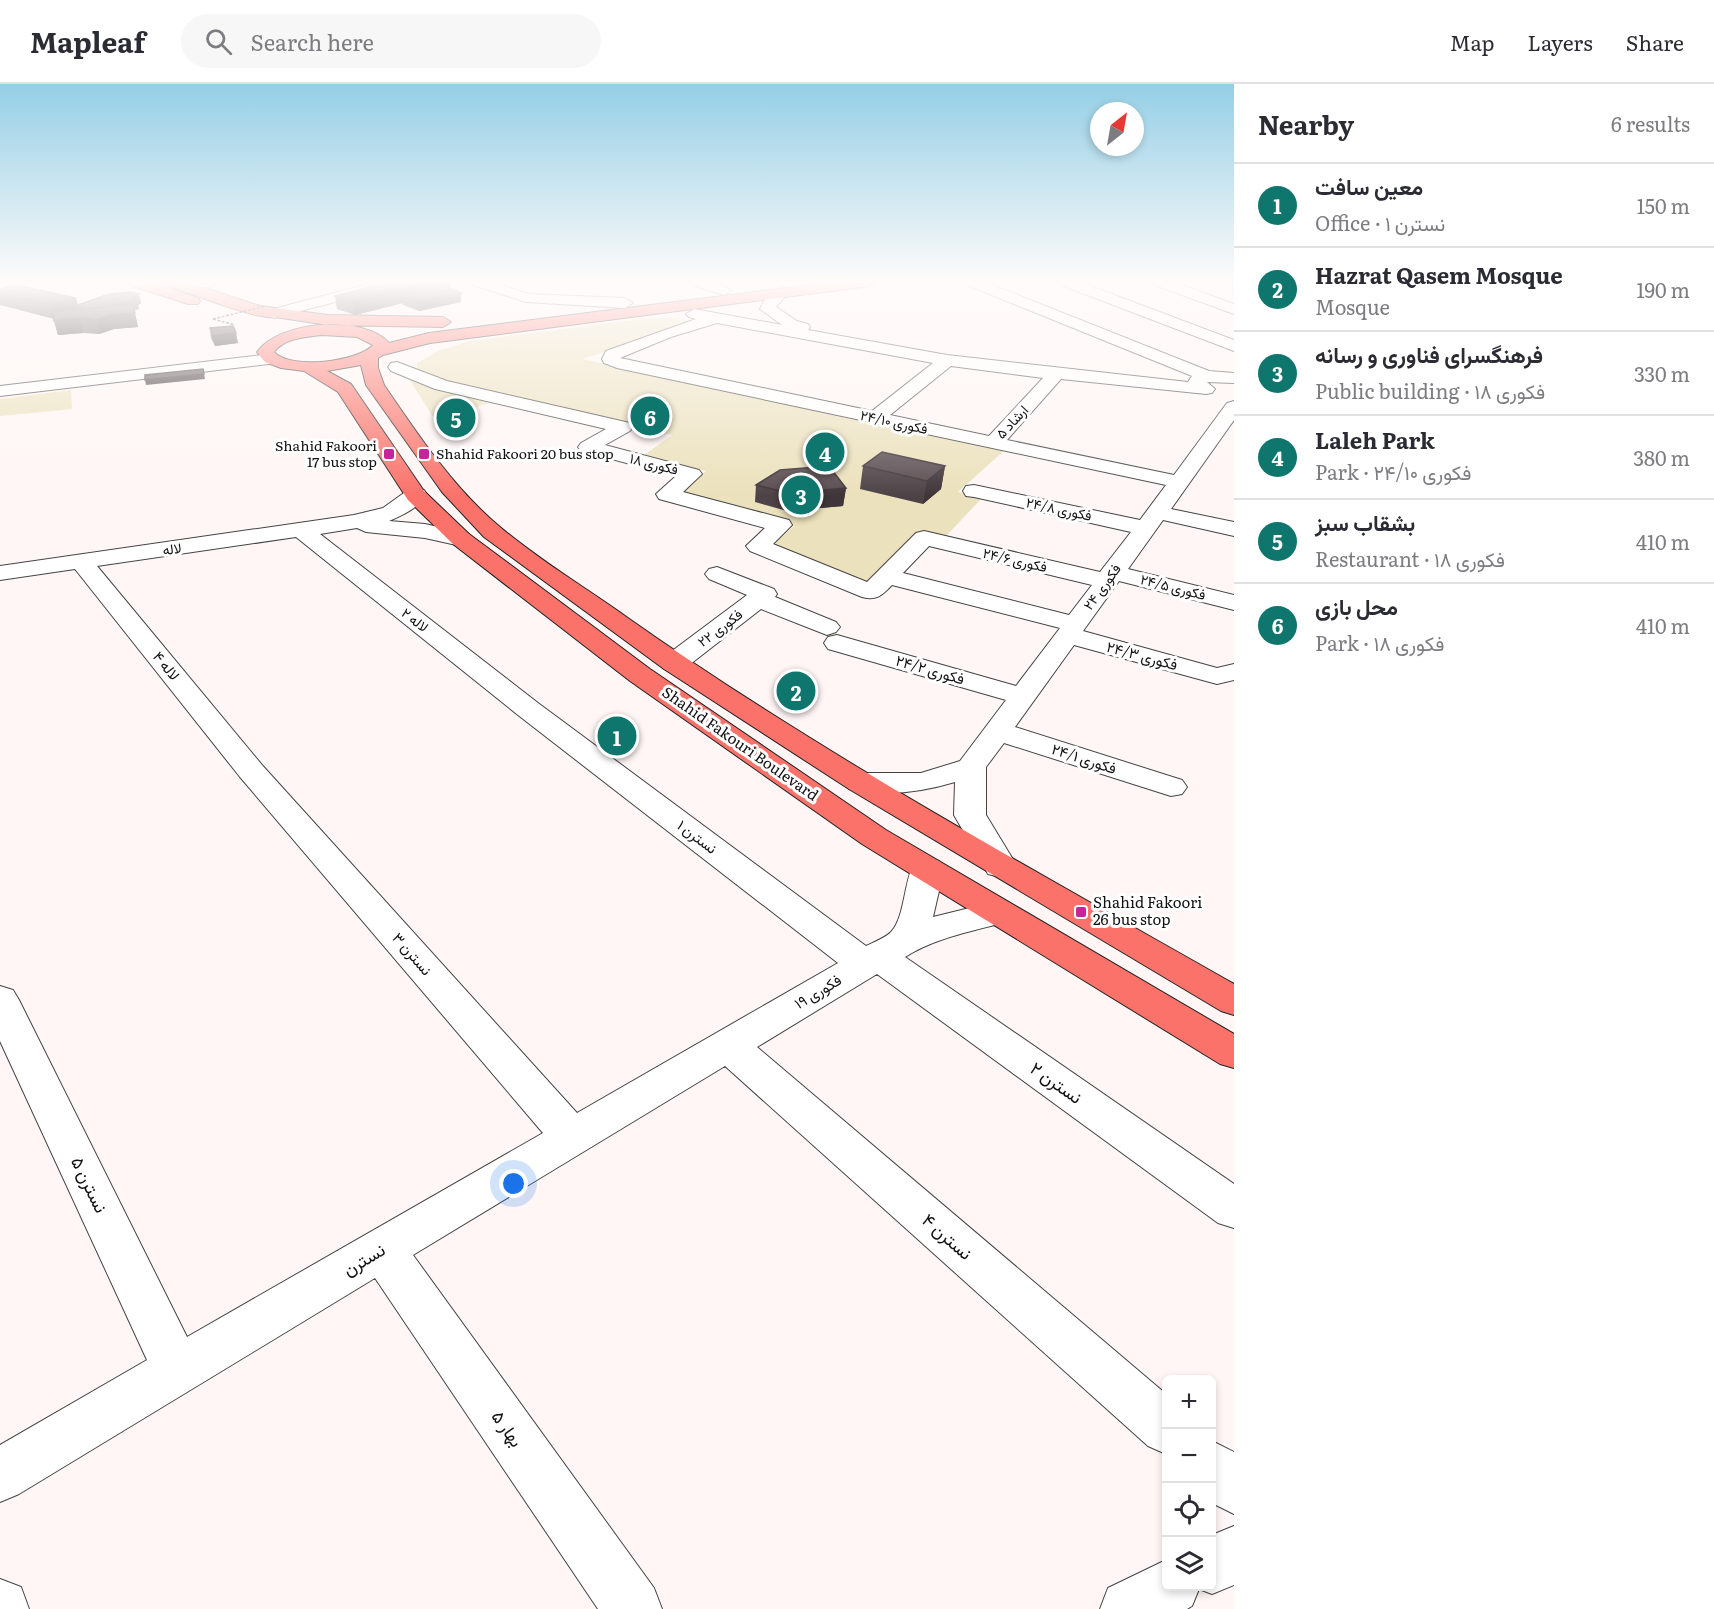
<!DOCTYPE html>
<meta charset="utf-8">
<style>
:root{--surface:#fff;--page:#f7f7f7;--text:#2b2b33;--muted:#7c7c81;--line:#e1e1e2;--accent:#0f766e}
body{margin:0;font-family:Literata,Vazirmatn,serif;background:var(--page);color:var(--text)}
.controls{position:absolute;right:18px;bottom:18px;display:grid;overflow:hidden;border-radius:9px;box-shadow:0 3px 9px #0003}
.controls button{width:54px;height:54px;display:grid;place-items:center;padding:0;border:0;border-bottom:2px solid var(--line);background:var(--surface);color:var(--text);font:30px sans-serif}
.compass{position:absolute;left:1090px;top:18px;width:54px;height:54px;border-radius:50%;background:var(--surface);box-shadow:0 3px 9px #0003;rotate:31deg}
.you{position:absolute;left:514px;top:1100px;width:21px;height:21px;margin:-15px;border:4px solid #fff;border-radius:50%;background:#1a73e8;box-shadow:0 0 0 9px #1a73e833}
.badge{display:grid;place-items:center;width:39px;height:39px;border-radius:50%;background:var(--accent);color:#fff;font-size:20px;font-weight:700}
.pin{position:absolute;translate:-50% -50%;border:3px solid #fff;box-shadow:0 2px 6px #0006}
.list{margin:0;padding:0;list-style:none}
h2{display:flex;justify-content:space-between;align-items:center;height:78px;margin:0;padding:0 24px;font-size:26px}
h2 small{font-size:20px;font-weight:400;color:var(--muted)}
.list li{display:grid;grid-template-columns:39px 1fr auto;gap:18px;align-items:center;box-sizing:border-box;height:84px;padding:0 24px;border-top:2px solid var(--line)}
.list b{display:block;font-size:22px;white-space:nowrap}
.list p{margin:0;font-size:20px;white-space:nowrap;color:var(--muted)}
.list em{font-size:20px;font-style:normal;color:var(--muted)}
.icon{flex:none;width:33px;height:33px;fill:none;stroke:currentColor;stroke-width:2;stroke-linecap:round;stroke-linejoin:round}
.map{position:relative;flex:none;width:1234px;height:1525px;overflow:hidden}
header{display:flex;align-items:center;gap:36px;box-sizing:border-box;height:84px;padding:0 30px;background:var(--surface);border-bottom:2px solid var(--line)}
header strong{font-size:28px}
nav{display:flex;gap:33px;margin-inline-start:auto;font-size:21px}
.search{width:420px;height:54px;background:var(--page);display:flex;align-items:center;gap:15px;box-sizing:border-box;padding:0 21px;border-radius:33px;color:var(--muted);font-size:22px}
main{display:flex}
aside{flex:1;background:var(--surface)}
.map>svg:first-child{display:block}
.green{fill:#ebe1bc}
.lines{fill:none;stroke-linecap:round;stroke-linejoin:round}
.minor-casing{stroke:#444;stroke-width:2}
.major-casing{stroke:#222;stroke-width:2}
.path{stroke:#333;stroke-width:1.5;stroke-dasharray:3 1.5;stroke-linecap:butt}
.minor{fill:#fff;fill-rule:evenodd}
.major{fill:#fa726a;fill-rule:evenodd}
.path-bridge{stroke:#333;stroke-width:1.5;stroke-dasharray:3 1.5;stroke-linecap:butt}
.wall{fill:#4d4246}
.shaded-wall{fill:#3f3639}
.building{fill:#5a4d51;stroke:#3f3639;stroke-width:1.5}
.poi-dot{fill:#c5259c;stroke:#fff;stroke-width:2}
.labels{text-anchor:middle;stroke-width:6;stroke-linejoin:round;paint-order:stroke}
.far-street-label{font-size:14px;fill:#111;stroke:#fff}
.far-poi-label{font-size:14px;fill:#111;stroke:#fff;text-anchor:end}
.street-label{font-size:15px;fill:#111;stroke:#fff}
.poi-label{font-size:15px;fill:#111;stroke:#fff;text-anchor:start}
.near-street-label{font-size:18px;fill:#111;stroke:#fff}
</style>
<header>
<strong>Mapleaf</strong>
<div class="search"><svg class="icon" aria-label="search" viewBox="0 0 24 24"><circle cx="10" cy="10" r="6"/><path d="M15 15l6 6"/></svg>Search here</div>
<nav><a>Map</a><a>Layers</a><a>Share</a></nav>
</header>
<main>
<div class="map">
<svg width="1234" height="1525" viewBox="0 0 1234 1525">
<rect width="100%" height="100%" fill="#fff6f5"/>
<!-- green -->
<path class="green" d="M675,233l13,4 2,4 -108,34 424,90 -48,43 24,6 -37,39 -22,-6 -54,55 -100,-38 25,-22 -113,-35 25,-20 -62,-16 28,-20 -227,-52 -27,-10 -1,-10 23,-13 30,-9 179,-23z
M409,295l88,22c-22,5 -39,13 -57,27z
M71,306l1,19 -72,7v-17z"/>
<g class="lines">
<!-- minor casing -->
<g class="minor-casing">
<path id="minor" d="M192,198h25l-2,3 -24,6 -5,-1 -2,-3 2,-3z
M377,198h25l-2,3 -126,33 -8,-5 3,-3z
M471,198h22l35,12 97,4 8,5 -8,5 -99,-6 -53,-17z
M691,198c14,0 30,-1 40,9l-7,4 -31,-10z
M965,198h20l224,89 25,2v10l-27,-1 8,7 -3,4 -6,1 -145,-15 -54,61 167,35 53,-72 7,-2v19l-63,89 63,13v14l-71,-16 -35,49 106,26v15l-115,-29 -36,50 134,37 17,-4v16l-17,4 -143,-39 -59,82 167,53 5,7 -5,7 -11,2 -167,-53 -18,24v48l31,51 -5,8 -12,3 -12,-3 -34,-59 1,-33c-33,10 -72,15 -106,7l-4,-7 4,-7 11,-2h61l39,-12 46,-61 -178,-51 -4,-6 4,-6 9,-2 179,51 44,-58 -168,-43c-10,10 -15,16 -30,12l-112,-46 -4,-5 19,-18 -106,-29 -3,-5 20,-18 -95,-25 -3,-4 3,-4 25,-14 -171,-40 -44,-18 -3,-4 3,-4 6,-1 50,19 183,42 3,4 -3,4 -25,14 94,25 3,4 -19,18 106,28 3,5 -19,19 94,38 49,-49 8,-2 176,41 31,-40 -157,-35 -8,-1 -3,-5 3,-5 8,-1 166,35 26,-35 -549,-117 -13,-5 -2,-4 4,-8 90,-32 -7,-2 -3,-3 8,-5 88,16 -22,-16 5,-10 16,-10 7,4 -12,14 21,14 11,3 2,3 -2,3 139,25 241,27 4,-6 -225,-91zM717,239l216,40 -61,48 -252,-53 51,-21zM951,282l92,12 -54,58 -99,-21zM929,462l163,39 -23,30 -166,-42z
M1059,198h21l154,58v11l-173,-66z
M1153,198h21l60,22v10l-79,-29z
M271,270l6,1 2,4 -2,4 -277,33v-10z
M416,405l8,1 3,5c-9,13 -24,20 -38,26l36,3 44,10 3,5 -3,5 -8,2 -36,-8 -59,-6 -9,-4 -37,6 218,169 328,243c8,-4 19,-8 25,-14 14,-14 13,-53 24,-71l12,-3 12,3 5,8 -11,48 65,-16 12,4 6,8 -6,8c-36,10 -73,16 -105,36l329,227v44l-16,-5 -341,-249 -120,73 409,347v60l-18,-8 -423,-380 -312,189 241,333 8,21h-64l-223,-331 -356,216 -19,8v-57l147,-85 -147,-319v-55l13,4 6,10 168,337 356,-204 -303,-356 -165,-208 -75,11v-14l354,-51 29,-7 25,-18zM296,453l222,178 320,248 -261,150 -315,-348 -165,-199z
M717,483l57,22 3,5 -2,3 61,25 4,5 -4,5 -9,3 -66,-26 -77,60 -10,2 -10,-2 -3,-6 3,-6 83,-62 -38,-16 -4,-5 4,-5z
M1212,1357l22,11v62l-22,-11z
M1234,1442v59l-22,9 -13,-5 -7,17 -5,3h-87l8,-21 58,-28v26h46v-51z
M0,1495l21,8 8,22h-29z"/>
</g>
<!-- major casing -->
<g class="major-casing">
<path id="major" d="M128,198h22l48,16 2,3 -2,3h-10l-58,-19z
M165,198h22l73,24 68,9 115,2 8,5 -8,5 -115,-2 -53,-8c-15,4 -88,-25 -108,-32z
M834,198h43l-7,4 -440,57 -47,12 -5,3v10l6,17c34,50 70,104 116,142 39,33 84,60 125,89 194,137 403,251 609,368v31l-13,-4 -372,-222 -185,-120 -180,-132 -42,-45 -76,-107 -5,-20 -34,6 24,13 73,107 45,43 181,135 236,161 348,204v34l-14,-4 -358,-220 -232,-163 -177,-137 -45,-44 -70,-108 -34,-21 -23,-3 -16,-6 -8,-10c22,-31 106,-38 132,-9l40,-10zM322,251l35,2 16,8c-15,17 -83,25 -99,7 11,-14 31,-15 48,-17z"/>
</g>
<!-- path -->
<path class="path" d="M213,235l22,6"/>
<!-- minor -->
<use href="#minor" class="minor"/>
<!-- major -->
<use href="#major" class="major"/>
<!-- path-bridge -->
<path class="path-bridge" d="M213,235l53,-13"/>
</g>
<!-- wall -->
<path class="wall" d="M388,198h62v7l11,4v9l-42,9 -16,-6v-2l-48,12 -18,-6 -2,-13z
M0,205l76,9 2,7 63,-2 -3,2 1,4 -5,1 4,17 -24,2 -15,5 -16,-1 -25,2 -4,-16 -54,-14z
M210,244l28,15 -23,3 -4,-8z
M863,382h82l-4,23 -18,15 -63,-15z
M756,401l90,3 -3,18 -56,5 -32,-9z"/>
<!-- shaded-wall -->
<path class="shaded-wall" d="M428,198h22l1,8 -49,6 1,7 -48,12 -2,-13z
M461,209v9l-42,9 -1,-9z
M139,210l2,9 -3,2 1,4 -25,6 21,-2 3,14 -24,2 -15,5 -5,-24z
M76,214l2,9 -3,-1 2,6 -22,7 -3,-14z
M79,234l4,15 -25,2 -4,-14z
M236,249l2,10 -23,3 -2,-10z
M204,290l1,5 -59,6 -1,-5z
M945,382l-4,23 -18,15 4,-23z
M846,404l-3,18 -56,5 2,-18z"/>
<!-- building -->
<path class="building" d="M388,198h40l-75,20 -18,-6z
M17,201l59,13 -24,7 -52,-12v-4z
M444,202l17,7 -43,9 -16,-6z
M130,208l9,2 -7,3 4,2 -31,8 -17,2 -13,-3 34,-12z
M133,220l2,9 -25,2 -14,5 -17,-2 -25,3 -1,-9z
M233,242l3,7 -23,3 -3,-8z
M203,285l1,5 -59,6v-5z
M882,368l63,14 -18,15 -64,-15z
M829,382l17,22 -57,5 -33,-8 24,-15z"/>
<!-- sky -->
<linearGradient id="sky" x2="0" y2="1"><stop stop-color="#95cfe6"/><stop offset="0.48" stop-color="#fffbfa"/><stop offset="1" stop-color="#fffbfa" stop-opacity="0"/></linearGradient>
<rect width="1234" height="412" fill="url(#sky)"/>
<!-- markers -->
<g class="poi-dot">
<rect x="383" y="364" width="12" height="12" rx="3"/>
<rect x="418" y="364" width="12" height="12" rx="3"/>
<rect x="1075" y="822" width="12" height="12" rx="3"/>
</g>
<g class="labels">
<!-- far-street labels -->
<g class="far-street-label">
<text transform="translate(894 338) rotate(12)" y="5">فکوری ۲۴/۱۰</text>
<text transform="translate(1012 338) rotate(-47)" y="5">ارشاد ۵</text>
<text transform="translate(654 380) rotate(14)" y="5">فکوری ١٨</text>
<text transform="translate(1059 425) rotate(12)" y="5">فکوری ۲۴/۸</text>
<text transform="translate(172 465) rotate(-8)" y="5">لاله</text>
<text transform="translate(1015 476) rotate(13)" y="5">فکوری ۲۴/۶</text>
<text transform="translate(1102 503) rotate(-54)" y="5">فکوری ۲۴</text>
<text transform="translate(1173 503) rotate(14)" y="5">فکوری ۲۴/۵</text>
<text transform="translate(415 536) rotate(38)" y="5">لاله ۲</text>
<text transform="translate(720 544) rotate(-37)" y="5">فکوری ۲۲</text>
</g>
<!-- far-poi labels -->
<g class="far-poi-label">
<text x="377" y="367">Shahid Fakoori<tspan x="377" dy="16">17 bus stop</tspan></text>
<text x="436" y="375" text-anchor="start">Shahid Fakoori 20 bus stop</text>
</g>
<!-- street labels -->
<g class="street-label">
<text transform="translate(1142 572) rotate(15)" y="5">فکوری ۲۴/۳</text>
<text transform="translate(166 582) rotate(51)" y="5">لاله ۴</text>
<text transform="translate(930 586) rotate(16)" y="5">فکوری ۲۴/۲</text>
<text transform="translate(740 660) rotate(35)" y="5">Shahid Fakouri Boulevard</text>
<text transform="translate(1084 675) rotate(18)" y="5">فکوری ۲۴/۱</text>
<text transform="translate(697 753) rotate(37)" y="5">نسترن ۱</text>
<text transform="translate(412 870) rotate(49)" y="5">نسترن ۳</text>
<text transform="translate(818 908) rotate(-31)" y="5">فکوری ۱۹</text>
</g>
<!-- poi labels -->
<g class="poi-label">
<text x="1093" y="824">Shahid Fakoori<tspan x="1093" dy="17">26 bus stop</tspan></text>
</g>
<!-- near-street labels -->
<g class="near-street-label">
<text transform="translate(1056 999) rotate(35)" y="6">نسترن ۲</text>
<text transform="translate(89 1101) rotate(64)" y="6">نسترن ۵</text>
<text transform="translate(947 1153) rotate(41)" y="6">نسترن ۴</text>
<text transform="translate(364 1176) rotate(-31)" y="6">نسترن</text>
<text transform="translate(507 1345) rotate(55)" y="6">بهار ۵</text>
</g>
</g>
</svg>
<div class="controls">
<button>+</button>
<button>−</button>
<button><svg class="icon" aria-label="locate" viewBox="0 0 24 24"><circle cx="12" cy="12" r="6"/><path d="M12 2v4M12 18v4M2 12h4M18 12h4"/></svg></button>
<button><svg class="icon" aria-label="layers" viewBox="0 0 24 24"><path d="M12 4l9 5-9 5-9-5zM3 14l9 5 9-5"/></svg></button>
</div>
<svg class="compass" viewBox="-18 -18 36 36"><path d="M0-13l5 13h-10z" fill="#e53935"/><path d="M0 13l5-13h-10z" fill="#7c7c81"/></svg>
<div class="you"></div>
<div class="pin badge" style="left:617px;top:652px">1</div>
<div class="pin badge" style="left:796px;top:607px">2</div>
<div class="pin badge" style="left:801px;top:411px">3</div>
<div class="pin badge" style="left:825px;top:368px">4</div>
<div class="pin badge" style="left:456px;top:334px">5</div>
<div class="pin badge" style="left:650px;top:332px">6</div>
</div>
<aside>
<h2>Nearby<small>6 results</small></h2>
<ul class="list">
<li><span class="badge">1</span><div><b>معین سافت</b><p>Office · نسترن ۱</p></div><em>150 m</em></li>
<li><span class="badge">2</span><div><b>Hazrat Qasem Mosque</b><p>Mosque</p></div><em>190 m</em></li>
<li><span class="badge">3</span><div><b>فرهنگسرای فناوری و رسانه</b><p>Public building · فکوری ١٨</p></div><em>330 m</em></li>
<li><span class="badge">4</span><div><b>Laleh Park</b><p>Park · فکوری ۲۴/۱۰</p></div><em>380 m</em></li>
<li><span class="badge">5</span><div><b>بشقاب سبز</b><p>Restaurant · فکوری ١٨</p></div><em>410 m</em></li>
<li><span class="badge">6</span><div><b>محل بازی</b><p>Park · فکوری ١٨</p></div><em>410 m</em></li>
</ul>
</aside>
</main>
